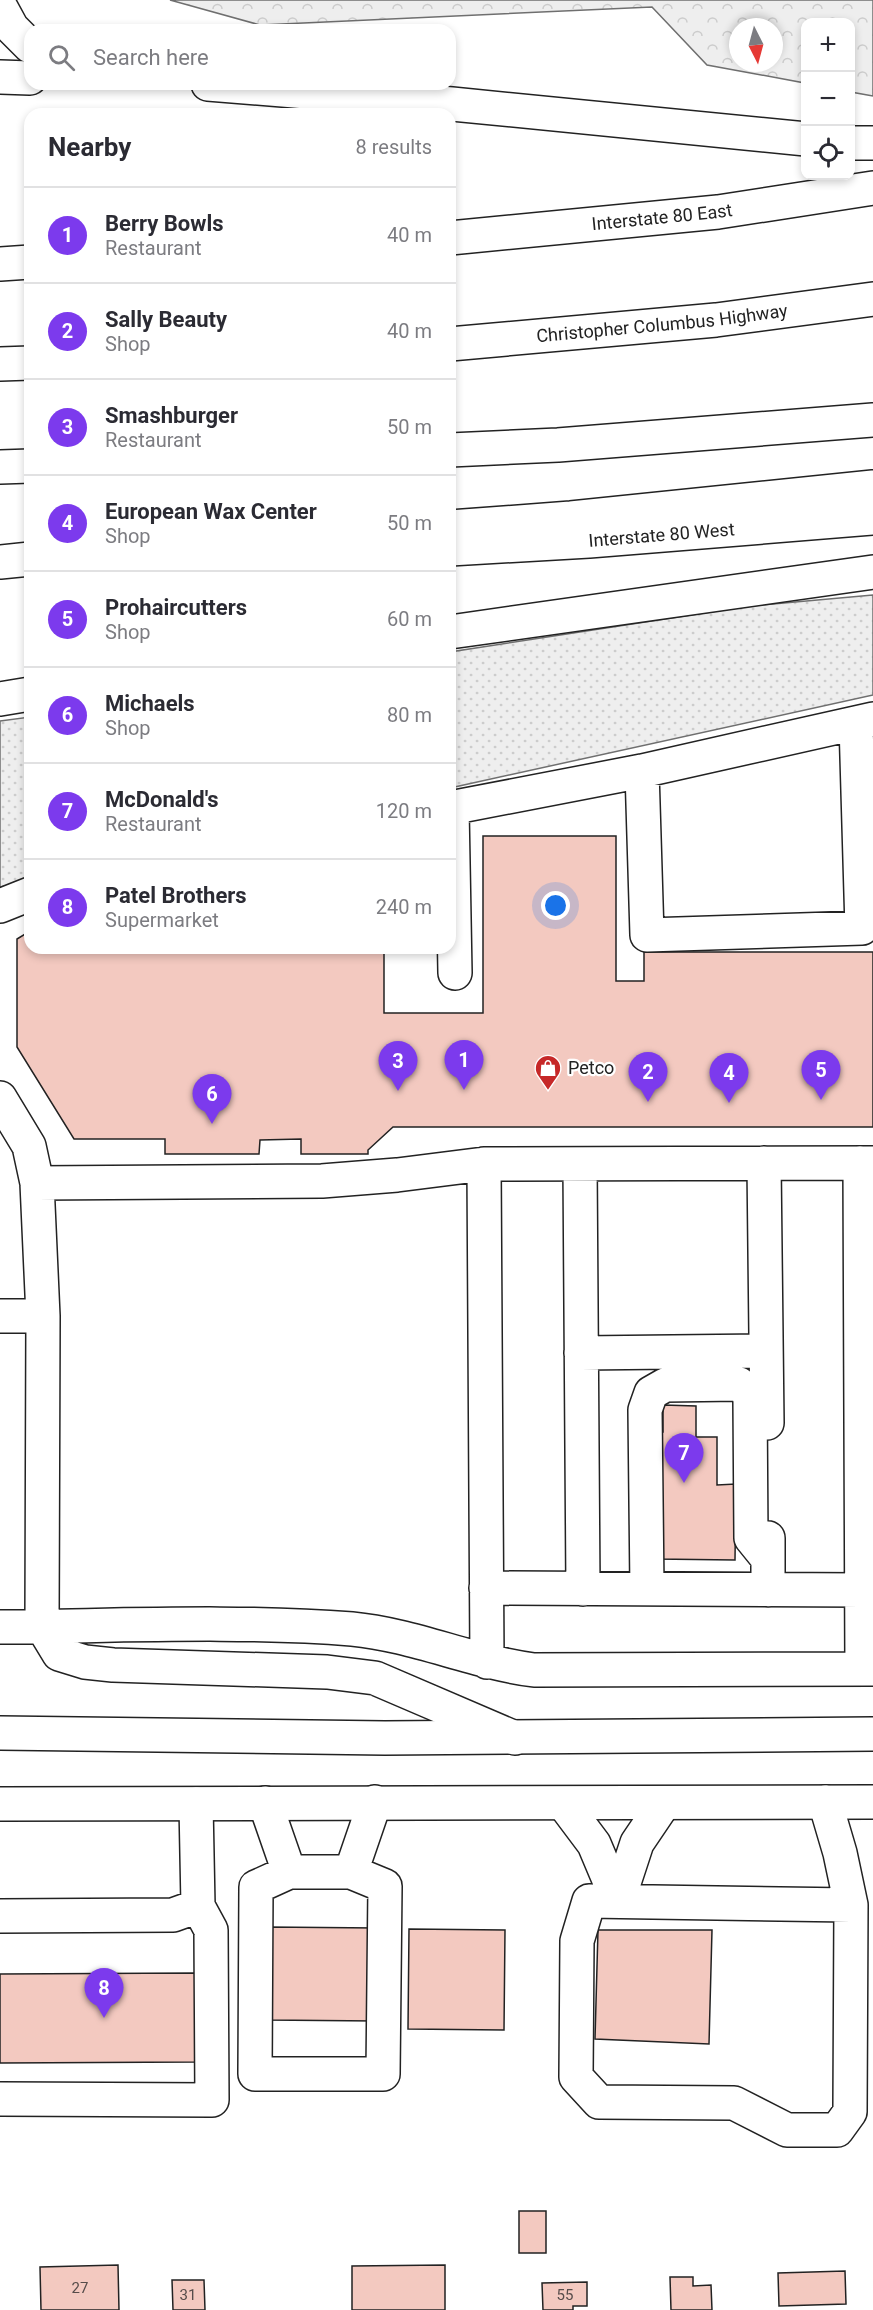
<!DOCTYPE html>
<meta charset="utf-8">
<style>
:root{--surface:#fff;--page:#f2f2f3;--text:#2b2b33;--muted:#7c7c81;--line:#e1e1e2;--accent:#7c3aed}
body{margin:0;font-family:Roboto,sans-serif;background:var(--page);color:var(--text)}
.controls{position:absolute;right:18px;top:18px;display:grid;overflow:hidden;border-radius:12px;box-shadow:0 3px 9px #0003}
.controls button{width:54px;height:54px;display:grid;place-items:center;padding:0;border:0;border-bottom:2px solid var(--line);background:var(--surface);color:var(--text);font:30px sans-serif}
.compass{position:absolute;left:729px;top:18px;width:54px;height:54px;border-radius:50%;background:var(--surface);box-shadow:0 3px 9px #0003;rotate:174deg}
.you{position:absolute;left:556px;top:906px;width:21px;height:21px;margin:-15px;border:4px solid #fff;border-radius:50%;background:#1a73e8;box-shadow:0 0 0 9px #1a73e833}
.badge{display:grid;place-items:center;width:39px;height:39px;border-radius:50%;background:var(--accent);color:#fff;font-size:20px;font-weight:700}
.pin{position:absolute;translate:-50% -50px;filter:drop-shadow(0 2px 3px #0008)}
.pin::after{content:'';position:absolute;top:32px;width:21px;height:18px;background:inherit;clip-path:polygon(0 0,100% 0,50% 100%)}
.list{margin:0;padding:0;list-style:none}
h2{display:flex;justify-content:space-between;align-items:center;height:78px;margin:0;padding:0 24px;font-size:26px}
h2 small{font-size:20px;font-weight:400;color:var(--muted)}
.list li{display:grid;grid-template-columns:39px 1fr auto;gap:18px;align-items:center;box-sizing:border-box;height:96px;padding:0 24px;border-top:2px solid var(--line)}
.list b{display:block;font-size:22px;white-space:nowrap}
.list p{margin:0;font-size:20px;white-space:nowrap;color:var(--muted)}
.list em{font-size:20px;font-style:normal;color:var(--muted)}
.icon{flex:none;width:33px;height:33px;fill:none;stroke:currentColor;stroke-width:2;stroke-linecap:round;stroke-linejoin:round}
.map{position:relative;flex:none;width:873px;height:2310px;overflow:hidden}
.search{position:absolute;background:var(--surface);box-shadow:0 3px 9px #0003;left:24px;top:24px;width:432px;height:66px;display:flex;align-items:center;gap:15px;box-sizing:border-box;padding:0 21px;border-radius:18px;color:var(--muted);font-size:22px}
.panel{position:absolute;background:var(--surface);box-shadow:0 3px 9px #0003;left:24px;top:108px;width:432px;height:846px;border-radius:18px}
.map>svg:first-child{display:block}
.grass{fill:url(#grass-dots);stroke:#6f6f6f;stroke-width:1.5}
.forest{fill:url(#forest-crowns);stroke:#6f6f6f;stroke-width:1.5;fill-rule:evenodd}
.building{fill:#f3c9c0;stroke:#222;stroke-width:1.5}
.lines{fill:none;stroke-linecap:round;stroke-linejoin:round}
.minor-casing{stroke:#222;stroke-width:36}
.highway-casing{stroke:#222;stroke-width:36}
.minor{stroke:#fff;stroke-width:33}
.highway{stroke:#fff;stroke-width:33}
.labels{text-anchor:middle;stroke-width:4.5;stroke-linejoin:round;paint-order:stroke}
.number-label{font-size:15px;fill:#564c4a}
.street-label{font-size:18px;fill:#222;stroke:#fff}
.poi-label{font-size:18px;fill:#222;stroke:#fff;text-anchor:start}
</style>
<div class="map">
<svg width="873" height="2310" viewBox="0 0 873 2310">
<defs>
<pattern id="grass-dots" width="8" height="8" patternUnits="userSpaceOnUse" patternTransform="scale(1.5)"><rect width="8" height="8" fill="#eee"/><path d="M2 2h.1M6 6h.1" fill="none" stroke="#ccc" stroke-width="1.8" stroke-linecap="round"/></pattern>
<pattern id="forest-crowns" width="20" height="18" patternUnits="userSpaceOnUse" patternTransform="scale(1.5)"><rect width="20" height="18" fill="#eee"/><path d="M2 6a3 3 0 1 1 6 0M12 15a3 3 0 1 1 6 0" fill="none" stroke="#ccc"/></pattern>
</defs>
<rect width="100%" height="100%" fill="#fff"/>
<!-- grass -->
<path class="grass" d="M873,595v100l-423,93v-136l300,-46z
M30,717v164l-30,6v-166z"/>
<!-- forest -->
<path class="forest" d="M170,0h703v96l-22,-4 -1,-70h-44l-1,61 -98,-18 -55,-58 -392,18zM738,27h36v36h-36z"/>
<!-- building -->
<path class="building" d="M483,836h133v145h28v-29h229v175h-480l-25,23v4h-67v-15l-41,1 -1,14h-94v-15h-91l-57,-92v-108l13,-8v17h354v65h99z
M663,1405l33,1v31h21v48l19,-1 -1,76 -80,-1 -7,-127h15z
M267,1927l110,1 -1,93 -110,-1z
M409,1929l96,1 -1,100 -96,-1z
M598,1930h114l-3,114 -114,-5z
M195,1973v89l-195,1v-89z
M519,2211h27v42h-27z
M118,2265l1,45h-78l-1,-43z
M445,2265v45h-93v-44z
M845,2271l1,33 -67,2 -1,-33z
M670,2277h23v9l18,-1 1,25h-41z
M172,2280h32l1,30h-32z
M587,2282v24h-14v4h-30l-1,-27z"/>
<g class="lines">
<!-- minor casing -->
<g class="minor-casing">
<path id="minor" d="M642,771l5,164 215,-7 -6,-205
M450,808l192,-37 231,-52
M452,808l3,165
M0,906l30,-12
M0,1098l29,48 8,37 6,133 -1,310 17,28 26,8 28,3 214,7 48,6 140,60
M764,1163l3,260
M860,1163l2,506
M484,1164l3,498
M580,1164l3,425
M37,1183l285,-2 75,-6 87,-11 389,-1
M0,1316h43
M581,1353l185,-2
M768,1538v52
M486,1588l376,2
M647,1589l-2,-179 6,-17 14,-8 74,-1 8,6 3,9 1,139 17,21
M0,1627c115,-1 237,-7 352,2 62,6 120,33 182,41l339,-1
M825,1802l15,51 11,52 -1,207 -13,18h-50l-53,-27 -135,-1 -23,-25 1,-136 12,-40 262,4
M265,1803l24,69
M564,1804l30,40 24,57
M289,1872h62l34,14 -2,188h-128l1,-187z
M351,1872l24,-70
M618,1901l19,-58 27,-40
M0,1916l173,-1 25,-9
M0,2099l212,1 -1,-170 -13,-24 -2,-102"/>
</g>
<!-- highway casing -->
<g class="highway-casing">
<g id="highway">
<path d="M0,6l12,22 18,18"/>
<path d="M0,77l30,1"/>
<path d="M208,84l244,20 354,35"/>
<path d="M850,143h23"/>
<path id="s1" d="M450,238l268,-26 155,-24"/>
<path d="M0,264l30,-2"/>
<path id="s2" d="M450,344l266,-24 157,-21"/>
<path d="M0,364l30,-1"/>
<path d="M450,450l108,-5 315,-25"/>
<path d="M0,467l30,-1"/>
<path d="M450,527l121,-9 302,-31"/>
<path id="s3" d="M450,549l139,-8 284,-23"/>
<path d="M0,562l30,-3"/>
<path d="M450,632l423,-60"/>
<path d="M0,699l30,-5"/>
<path d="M0,1733l385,5 488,-4"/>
<path d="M0,1804l873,-2"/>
</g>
</g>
<!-- minor -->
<use href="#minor" class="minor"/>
<!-- highway -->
<use href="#highway" class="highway"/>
</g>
<!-- icons -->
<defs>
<g id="shop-pin" transform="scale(1.35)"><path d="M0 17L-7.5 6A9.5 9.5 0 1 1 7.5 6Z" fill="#c62828" stroke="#fff"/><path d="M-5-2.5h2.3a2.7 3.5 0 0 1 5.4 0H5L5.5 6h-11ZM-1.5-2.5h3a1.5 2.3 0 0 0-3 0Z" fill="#fff"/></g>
</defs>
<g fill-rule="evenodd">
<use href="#shop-pin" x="548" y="1068"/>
</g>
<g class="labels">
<!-- number labels -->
<g class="number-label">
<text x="80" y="2293">27</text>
<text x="188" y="2300">31</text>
<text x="565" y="2300">55</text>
</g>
<!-- street labels -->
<g class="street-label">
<text dy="6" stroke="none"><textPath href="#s1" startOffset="213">Interstate 80 East</textPath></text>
<text dy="6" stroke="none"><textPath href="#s2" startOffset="213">Christopher Columbus Highway</textPath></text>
<text dy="6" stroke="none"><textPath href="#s3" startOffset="212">Interstate 80 West</textPath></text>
</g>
<!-- poi labels -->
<g class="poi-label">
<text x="568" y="1074">Petco</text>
</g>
</g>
</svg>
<div class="controls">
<button>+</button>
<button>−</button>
<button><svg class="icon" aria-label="locate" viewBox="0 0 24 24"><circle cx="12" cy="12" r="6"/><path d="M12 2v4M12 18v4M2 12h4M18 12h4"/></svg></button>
</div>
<svg class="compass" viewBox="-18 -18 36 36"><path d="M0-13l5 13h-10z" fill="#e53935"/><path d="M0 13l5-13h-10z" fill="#7c7c81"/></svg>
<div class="you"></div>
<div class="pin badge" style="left:464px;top:1090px">1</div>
<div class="pin badge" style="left:648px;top:1102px">2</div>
<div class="pin badge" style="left:398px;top:1091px">3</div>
<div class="pin badge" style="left:729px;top:1103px">4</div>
<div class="pin badge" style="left:821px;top:1100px">5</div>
<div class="pin badge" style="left:212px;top:1124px">6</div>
<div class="pin badge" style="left:684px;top:1483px">7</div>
<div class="pin badge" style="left:104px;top:2018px">8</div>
<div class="search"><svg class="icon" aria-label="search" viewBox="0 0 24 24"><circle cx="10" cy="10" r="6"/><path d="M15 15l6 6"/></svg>Search here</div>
<section class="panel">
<h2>Nearby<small>8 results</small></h2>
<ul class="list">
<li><span class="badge">1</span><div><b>Berry Bowls</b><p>Restaurant</p></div><em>40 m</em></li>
<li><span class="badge">2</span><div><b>Sally Beauty</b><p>Shop</p></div><em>40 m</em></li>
<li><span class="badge">3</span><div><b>Smashburger</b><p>Restaurant</p></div><em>50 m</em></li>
<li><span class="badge">4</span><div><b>European Wax Center</b><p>Shop</p></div><em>50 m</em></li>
<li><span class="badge">5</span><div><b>Prohaircutters</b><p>Shop</p></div><em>60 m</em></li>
<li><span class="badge">6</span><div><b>Michaels</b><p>Shop</p></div><em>80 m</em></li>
<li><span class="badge">7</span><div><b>McDonald's</b><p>Restaurant</p></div><em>120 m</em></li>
<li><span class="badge">8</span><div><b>Patel Brothers</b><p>Supermarket</p></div><em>240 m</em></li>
</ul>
</section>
</div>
